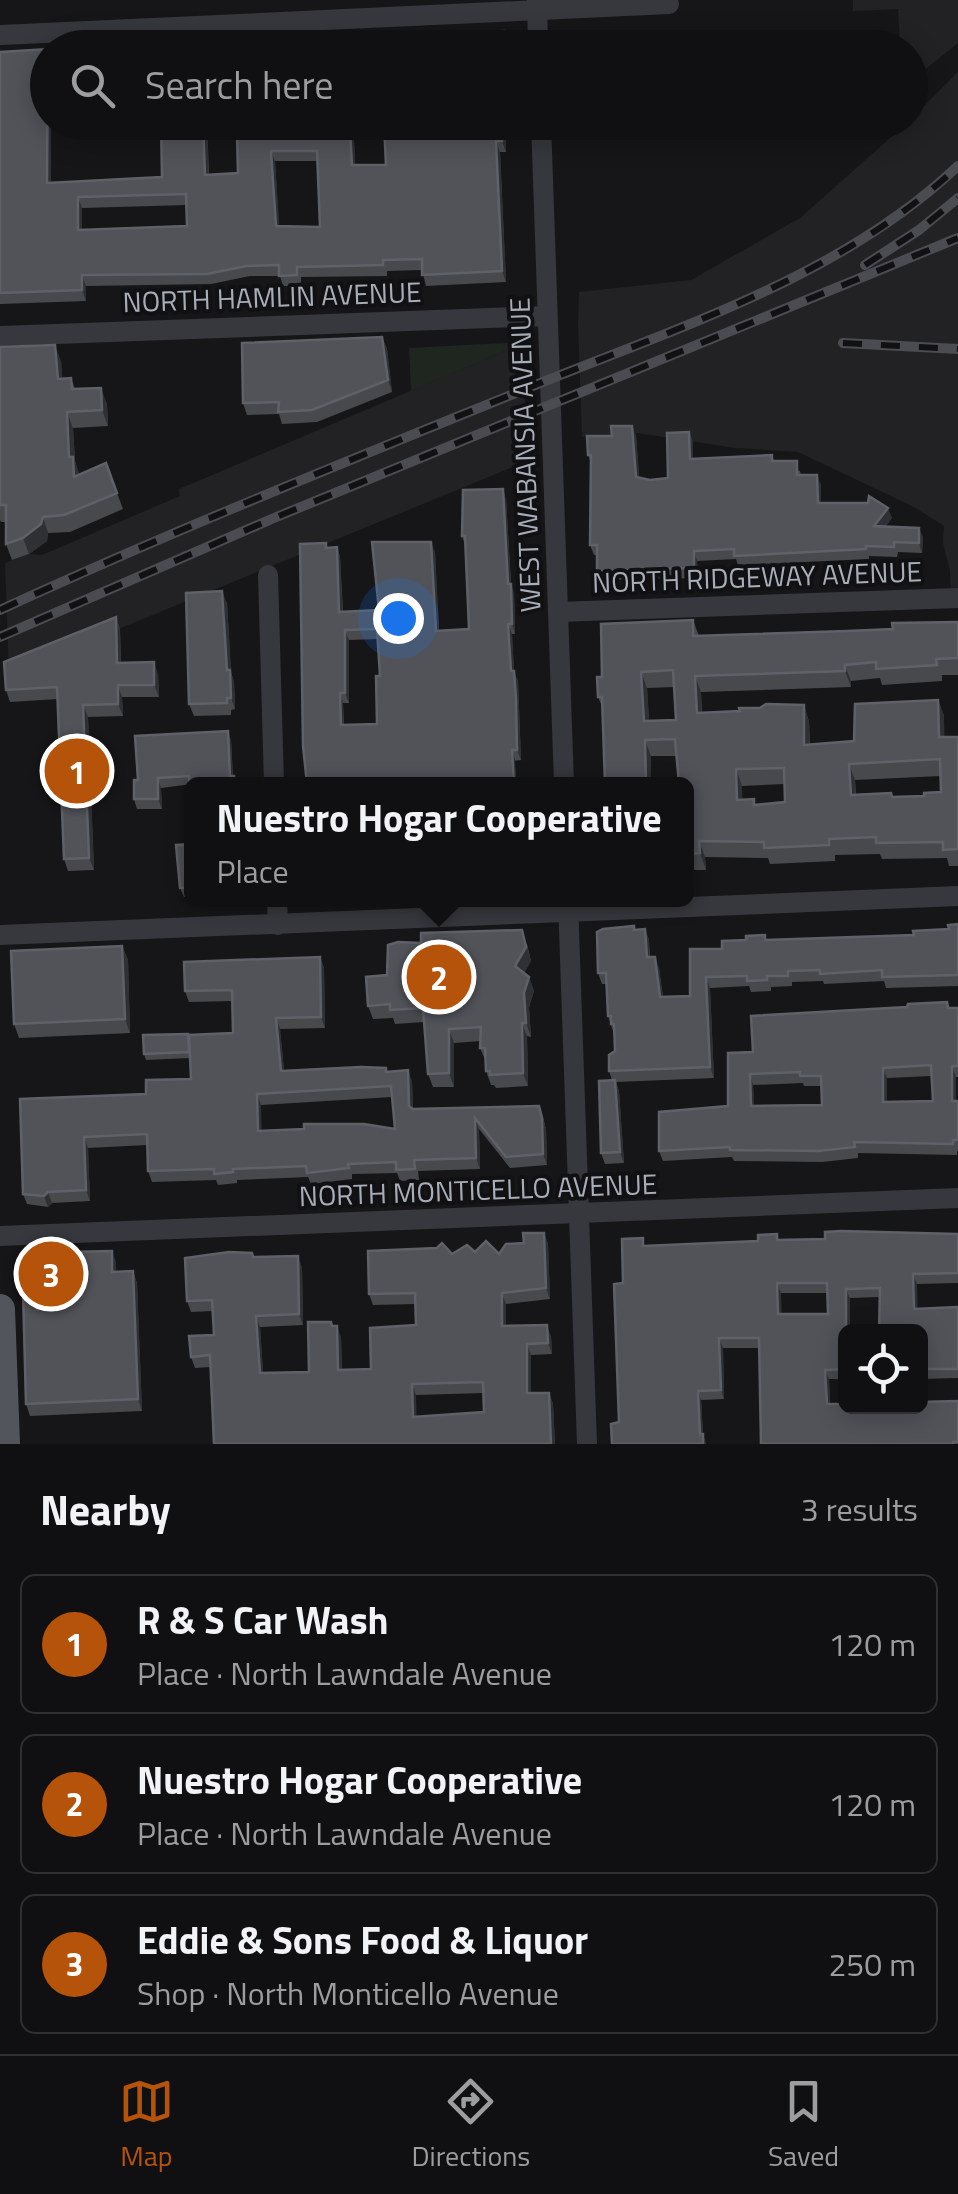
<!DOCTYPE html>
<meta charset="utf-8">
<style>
:root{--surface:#101012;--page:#1e1e20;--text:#f1f3f6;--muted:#9c9d9f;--line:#303032;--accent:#b45309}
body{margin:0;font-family:"Titillium Web",sans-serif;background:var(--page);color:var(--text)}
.controls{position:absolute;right:30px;bottom:30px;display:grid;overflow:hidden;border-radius:15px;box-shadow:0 5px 25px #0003}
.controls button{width:90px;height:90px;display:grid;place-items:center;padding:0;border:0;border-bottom:2px solid var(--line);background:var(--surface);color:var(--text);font:50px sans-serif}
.you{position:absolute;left:398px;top:618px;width:35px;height:35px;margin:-25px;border:8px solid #fff;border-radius:50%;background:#1a73e8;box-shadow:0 0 0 15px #1a73e833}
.badge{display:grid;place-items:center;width:65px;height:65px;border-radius:50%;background:var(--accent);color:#fff;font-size:32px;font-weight:700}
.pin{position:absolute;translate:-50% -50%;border:5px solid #fff;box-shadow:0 2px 10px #0006}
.popup{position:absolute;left:184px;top:777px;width:510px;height:130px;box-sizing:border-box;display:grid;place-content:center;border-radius:15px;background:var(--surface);filter:drop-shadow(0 2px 8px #0005);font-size:32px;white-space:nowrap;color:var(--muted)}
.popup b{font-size:38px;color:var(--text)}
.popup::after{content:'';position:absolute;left:50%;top:100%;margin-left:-20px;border:20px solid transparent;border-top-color:var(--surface)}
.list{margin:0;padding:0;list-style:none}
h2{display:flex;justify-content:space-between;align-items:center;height:130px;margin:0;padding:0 40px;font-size:42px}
h2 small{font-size:32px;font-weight:400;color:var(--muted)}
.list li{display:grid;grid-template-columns:65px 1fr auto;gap:30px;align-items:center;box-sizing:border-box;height:140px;margin:0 20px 20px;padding:0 20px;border:2px solid var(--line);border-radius:15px}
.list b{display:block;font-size:38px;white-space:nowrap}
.list p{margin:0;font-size:32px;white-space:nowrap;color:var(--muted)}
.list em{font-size:32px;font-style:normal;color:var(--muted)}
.icon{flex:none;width:55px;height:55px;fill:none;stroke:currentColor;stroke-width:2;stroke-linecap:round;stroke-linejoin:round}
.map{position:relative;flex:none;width:958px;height:1444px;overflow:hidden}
.search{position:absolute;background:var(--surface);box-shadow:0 5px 25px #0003;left:30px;right:30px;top:30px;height:110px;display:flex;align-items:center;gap:25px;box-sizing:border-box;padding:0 35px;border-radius:55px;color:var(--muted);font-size:38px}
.sheet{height:610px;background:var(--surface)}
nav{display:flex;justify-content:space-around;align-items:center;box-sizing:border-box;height:140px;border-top:2px solid var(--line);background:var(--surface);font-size:28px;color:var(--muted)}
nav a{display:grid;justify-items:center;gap:5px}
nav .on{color:var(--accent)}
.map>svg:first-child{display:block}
.built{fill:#222225}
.green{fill:#1e261f}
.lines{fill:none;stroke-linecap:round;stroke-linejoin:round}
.street{stroke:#37383d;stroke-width:20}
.primary{stroke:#53555c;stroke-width:30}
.rail-casing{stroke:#4a4c52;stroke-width:10}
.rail{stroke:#111113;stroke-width:6;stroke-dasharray:19;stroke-linecap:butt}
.wall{fill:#47494d;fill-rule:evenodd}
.shaded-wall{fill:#2f3033}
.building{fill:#525359;stroke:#5f6168;stroke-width:2.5;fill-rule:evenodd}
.labels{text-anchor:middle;stroke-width:8;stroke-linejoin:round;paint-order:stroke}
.street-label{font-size:28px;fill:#a8adb8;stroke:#111113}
</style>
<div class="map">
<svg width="958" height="1444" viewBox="0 0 958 1444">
<rect width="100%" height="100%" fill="#161618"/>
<!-- built -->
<path class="built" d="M853,0h105v43l-47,38 -1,-33 -10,-1 -2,-38 -45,2z
M958,72v526h-7l-1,-27 -7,-28 1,-17 -30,-19 -116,-55 -63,-4 -97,-15 -56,4 -4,-112 1,-33 112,-12 109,-62 107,-95 3,-1 1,-3z
M526,342l1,27 -4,2 5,72 -3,19 -516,212 -4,-111 24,-9 13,1 138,-59 -1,-7z"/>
<!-- green -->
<path class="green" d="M526,342l-115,49 -2,-43z"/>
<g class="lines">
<!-- street -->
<path class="street" d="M537,0l1,48
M0,35l669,-31
M541,122l23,662
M0,336l547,-20
M268,575l6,209
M558,612l400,-14
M277,900l1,25
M568,901l19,543
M0,935l958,-39
M0,1236l958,-38"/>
<!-- primary -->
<path class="primary" d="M0,1309l5,135"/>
<!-- rail casing -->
<g class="rail-casing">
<path id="rail" d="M865,265l54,-35 39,-32
M843,343l115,6
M0,610c172,-79 348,-149 523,-220 149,-61 316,-111 435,-224
M0,637l274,-119 684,-280"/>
</g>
<!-- rail -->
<use href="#rail" class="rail"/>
</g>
<!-- wall -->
<path class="wall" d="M0,52l48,70h33l-30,2v59l111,-6 -1,-55h46l2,52 29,-1 6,-38 50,-13v10l60,9 1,24h31l32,-43h88v30h-6l6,130 -80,4 -4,-16 -35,1v5l-86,1v9h-18l-3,-10h-30l-39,8 -125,2v15l-86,3zM275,161h42l3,66 -41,-1zM187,205v21l-105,4v-22z
M382,337l5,12 5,43 -75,30 -35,2 -3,-10 -32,1 -4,-12z
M0,347l61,14 1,17h9l4,11 32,15 1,22 -35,2 2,33 4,14 27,-12 17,46 -53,23 -22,1 -1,8 -18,13 -17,6 -6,-16v-22h-5l-1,-2z
M689,432l4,10v17l79,-4 2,6 26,10 1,4 20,10v18l71,15 -7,9 38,10 -1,16 -24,-1 -1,5 -28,-1v3l-131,6 -2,-6 -39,2 1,17 -97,2 -4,-9v-16h-3l-4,-10 1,-82 -3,-8 48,-20 3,42 11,3 18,-2z
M506,499l5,85 3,10 1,40h-3l2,38 4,9 3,79 -214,24 21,-236 9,-1 3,10 3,54 36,-1 56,-58 4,79 30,-2 -4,-84 -3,-9zM378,639l2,37 -3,48 -33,1 -1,-22h6v-63z
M227,603l4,69 3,10 1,27 -4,1v5l-37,1 -5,-12z
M116,617l4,12 1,34 37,11 1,23h-37l1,19 -35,1 6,153 -26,1 -4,-12 -6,-160 -48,3 -4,-12z
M693,620l6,16 148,-5 46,-2 65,-7v53h-16v6l-60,4 -2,-7 -29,3v6l-150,5 1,21 38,-2 20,-3 44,-3 5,17 1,22 44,-3 84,-41 6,16v21h14v129h-9l-2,-8 -65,1 -2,-5 -45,1v6l-65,3 -2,-6 -63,-1 1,13h-20v-86l-9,-28h-26v28h-46l-2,-75 -5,-12 4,-20zM674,687l2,33h-27l-2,-32zM941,776v16l-17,4 -31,1 -2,-4 -35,1 -1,-14zM784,784l1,18 -29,3 -14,-5v-14z
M231,740l2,36 4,8h-45l-31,4 1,21h-25l-3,-10 4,-19z
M192,844v53h-8l-4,-9z
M958,924v62l-72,2 -2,-7 -60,3 -1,-3 -31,1v4l-21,1v4l-20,1 -2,-6 -39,2 4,90 -98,4 3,9 5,72 -19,1 -4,-11 11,-73 -3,-9 6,-20 -1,-17 -6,-18 -2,-32h-4l-4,-11 36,-47 1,4 10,-1 4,11 1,17 9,11 4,29 27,-1 32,-47 45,-9 147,-5 35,-6z
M421,943l106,1 4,17 -7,12 5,4 5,14 -5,16 2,30 -4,-1 1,50 -32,2 -2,-3h-3l-5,-14v-9l-6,-14 1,-7 -27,2v44h-21l-5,-13 -4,-52 -29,2 -2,-6 -20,1 -5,-13 19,-31z
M122,946l6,14 2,73 -111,5 -5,-14z
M320,957l4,11 1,60 -45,1 4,42 103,1 25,9 1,28 130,8 3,12 1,36 -37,3 -31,-39 1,40 -62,2 1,9 -19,1 -3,-8 -45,1v5l-41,5 -3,-7 -71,3v3l-19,2 -2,-5 -64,2 -4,-11 -1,-26 -59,3 2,53 -38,2 -4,4 -21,-3 -4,-10 -3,-95 126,-5 45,-15 -1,-21 -44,2 -2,-6 45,-17 44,-4 -1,-32 -43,1 -4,-11zM392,1097l3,32h-91l-43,2v-26z
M947,1002l3,6h8v69h-2v24h2v50h-1v4l-99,-2v5l-36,4 -88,-1 -2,-4 -69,4 -4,-10 69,-45 25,-54 154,-45zM932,1076l1,25 -46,1v-24zM803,1083l1,3h17l1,19 -68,1 -1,-21z
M544,1233l4,11 2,55 -44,5v21l45,11 1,18 -21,1v38h18l4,11 2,40h-341l-4,-77 -15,1 -4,-11 23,-22 -1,-24 -22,1 -4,-11 65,-48 2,4 48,10 1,58 -43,2 3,46 46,-1 24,-46 8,11 1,33 29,-1 45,-44 -1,-21 -42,1 -4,-11 83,-40 23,-2 24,2zM484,1393v19l-68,5v-22z
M958,1234v49l-41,1v25l41,-2v71l-38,1v-47l-40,-35 -30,1v34h-4v47h-17l1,25 128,-3v43h-197l-1,-96h-37l1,51 -23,1 2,34 3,10h-94l7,-22 4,-139 22,-37zM781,1293h46l1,21h-47z
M116,1262v10l17,-1 4,12 5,128 -112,5 -4,-12z"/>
<!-- shaded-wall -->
<path class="shaded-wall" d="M48,122h2l1,2v70l-4,-11z
M203,122h4l2,63 -4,-10z
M502,122h4v30l-4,-11z
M350,130l4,11 2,35 -4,-11z
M496,141l4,11 6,130 -4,-11z
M271,151l4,10 5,76 -4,-11z
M78,197l4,11v33l-4,-11z
M82,275l4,11v15l-4,-11z
M382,337l5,12 5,43 -4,-12z
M55,345l6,16 3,34 -6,-16z
M101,388l6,16 1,22 -6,-16z
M67,412l6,16 2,33 4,12 1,21 -11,-37z
M632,426l4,9 4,52 -4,-10z
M689,432l4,10v27l-3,-10z
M817,475l4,10v28l-3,-10z
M503,489l3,10 5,85 3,10 1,40 -3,-10 -4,-40z
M888,508l4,10 -15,18 -3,-10z
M43,517l5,16 -1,8 -18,13 -6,-16z
M919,528l4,9 -1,16 -3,-10z
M431,542l4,10 4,89 -3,-10z
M337,547l3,10 3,64 -4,-9z
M694,551l3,10 1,17 -4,-10z
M222,591l5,12 4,69 3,10 1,27 -4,-11 -4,-28z
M116,617l4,12 1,46 -4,-12z
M508,624l4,10 2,38 4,9 3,79 -4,-10z
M345,630l4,10v63l-4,-10z
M154,662l4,12 1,23 -5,-12z
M845,665l6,16v6l-6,-16z
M641,672l6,16 3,49 -6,-16z
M695,676l6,16 1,37 -5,-16z
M118,685l4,12 1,19 -5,-12z
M340,693l3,10 1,32 -3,-10z
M938,700l6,16 1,38 -6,-17z
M83,705l5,12 6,153 -5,-12z
M804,705l5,17 1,39 -6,-16z
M228,731l3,9 2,44 -3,-8z
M645,740l6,16v28h-5z
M512,750l3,10 2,24h-3z
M849,764l6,16 1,31 -5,-16z
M736,769l6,17 1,30 -6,-16z
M158,778l3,10 1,21 -4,-10z
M699,841l6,16 1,13 -6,-17z
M645,929l4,11 1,28 -3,-11z
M522,930l9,31 -11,18 -5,-13z
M122,946l6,14 2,73 -5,-14z
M320,957l4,11 1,60 -4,-11z
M655,957l4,11 5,40 -4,-11z
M529,977l5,14 -5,16 2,30 -5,-14 -2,-30z
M706,977l4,11 4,90 -4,-11z
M276,1018l4,11 5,53 -4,-11z
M522,1023l5,13 1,50 -5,-13z
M449,1029l5,14v44l-5,-14z
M952,1066l4,11v34l-4,-10z
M883,1068l4,10v34l-4,-10z
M408,1070l4,11 1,36 -4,-11z
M750,1074l3,11 2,32 -4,-11z
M615,1080l4,11 5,72 -4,-11z
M257,1094l4,11 1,37 -4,-11z
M539,1106l7,23 1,36 -4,-11z
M475,1118l4,11 1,40 -4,-11z
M84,1137l4,11 2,53 -4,-11z
M48,1192l4,11 -4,4 -4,-11z
M544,1233l4,11 2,55 -4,-11z
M112,1251l4,11v21l-4,-11z
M298,1256l4,11 1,58 -4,-11z
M133,1271l4,12 5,128 -4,-12z
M913,1274l4,10 1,34 -4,-9z
M777,1283l4,10 1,31 -4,-10z
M846,1289l4,9v34h-3z
M502,1293l4,11v33l-4,-11z
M256,1316l4,11 4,57 -4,-11z
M547,1325l4,11 1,18 -4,-11z
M337,1326l4,11 1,45 -4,-12z
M719,1338l4,10 1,51 -3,-9z
M527,1344l4,11v49l-4,-11z
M825,1370l4,9 1,35 -3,-10z
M412,1384l4,11 1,33 -4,-11z
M698,1391l3,9 2,34 3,10h-3l-3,-10z
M549,1393l4,11 2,40h-4z"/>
<!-- building -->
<path class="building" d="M504,31v17h-148v-4l61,-1 -1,-8z
M48,49l-1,134 115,-6 -1,-55h42l2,53 33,-2 -1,-38h7l-1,-13h47l1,10 59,-2 2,35h34l-2,-41 34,-2h84v19h-6l6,130 -80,4v-16l-39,1v5l-86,2v8l-18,1v-11l-33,1 -39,8 -125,1v15l-82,3v-241zM271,151h46l3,76 -44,-1zM186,194l1,32 -109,4v-33z
M382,337l6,43 -76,30 -34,2 1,-10 -36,1 -1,-60z
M55,345l3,34 13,-1 1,11 29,-1 1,22 -35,2 2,45h4l1,20 32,-14 11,30 -53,22 -21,2 -2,7 -18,14 -17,6v-39h-6v-158z
M611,426h21l4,51 14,3 18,-2 -1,-45 22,-1 1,27 82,-4v6h25v14h20l1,28h50l1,-7 19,12 -14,18 45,2v15l-25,-1v5l-28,-1v3l-132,7v-7l-40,2v17l-97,3v-26h-7l1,-90h-3l-1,-19h25z
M503,489l5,95h3l1,40h-4l3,47h3l2,28 1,51h-5l2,34h-207l-4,-38 -3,-202 26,-1v5l11,-1 2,65 40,-2 -7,-68h59l5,89 33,-2 -4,-93h-3l1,-46zM377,629l3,47h-4l1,48 -36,1 -1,-32h5v-63z
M222,591l5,79h3l1,28h-4v5l-38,1 -3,-111z
M116,617l1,46 37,-1v23h-36v19l-35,1 6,153 -25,1 -7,-172 -51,3 -2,-28z
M693,620v16l154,-5 46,-2 -1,-6 66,-1v36l-22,1 1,6 -61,4v-7l-31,3v6l-150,5 2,37 43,-2 -1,-3h21l6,-4 38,1v40l50,-4 1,-37 83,-4 1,37h19v112l-15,1v-8l-67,1v-6l-47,2v6l-65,3v-6l-65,-1 1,12 -14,1v-70h-7l-4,-45 -30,1 1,44h-41l-3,-87h-4l-1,-20h5l-1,-53zM673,670l3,50 -32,1 -3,-49zM940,759l1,33 -17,1v3l-32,1 -1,-4 -40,2 -2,-31zM784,768l1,34 -31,3v-6l-17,1 -1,-31z
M228,731l2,45h4v8h-42v56l-3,-64 -31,2v21h-24v-19h4l-3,-44z
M192,844v43l-12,1 -4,-43z
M958,924v51l-76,2v-7l-62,4v-4l-32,1v5h-21v4l-20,1v-5l-41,1 4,90 -101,4v-16l6,-4 -1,-27h-3v-8h-3l-2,-43h-8l-1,-41 6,-3 31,-3v4l11,-1 2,28h8l5,40 30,-1v-47h32v-8l24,-1v-4l19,-1v5l149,-5 -1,-4 36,-2 -1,-4z
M522,930l4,17 -11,19 14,11 -5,16 2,30h-4l1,50 -33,2v-4h-4l-1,-23h-5l1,-21 -32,2v44l-21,1 -5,-66 -33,2v-6l-22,2 -2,-29 21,-2 1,-30 10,-3 23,1v-10z
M122,946l3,73 -111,5 -3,-73z
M320,957l1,60 -45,1 5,53 80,-4 25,1v4l22,-2 1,36 3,3 127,-3 3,12 1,36 -37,3 -31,-39 1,40 -62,2 1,9 -19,1v-8l-48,2 1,4 -42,5 -1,-7 -73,3v3l-19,2v-5l-66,2 -1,-37 -63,3 2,53 -38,2 -4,4 -21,-2 -3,-95 126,-5v-14l45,-1 -2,-44 44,-2 -1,-43 -47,1 -1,-29zM391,1086l4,43 -31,-5h-60v5l-46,2 -1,-37z
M947,1002l1,6h10v58h-6v35h6v39h-5v4l-99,-2 1,5 -37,4 -88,-1v-3l-71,4v-39l69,-6v-53l25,-1 -2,-36 156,-9 1,-3zM931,1065l2,36 -50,1v-34zM800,1072v4h21l1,29 -71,1 -1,-32z
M188,1034l1,18 -45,2 -1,-19z
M615,1080l5,72 -19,1 -2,-72z
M841,1231l117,3v39l-45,1 1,35 44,-2v62h-38v-37h-41l1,-44 -34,1v80l-21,1 2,34h19v2h74v-4l38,-1v41h-5v2h-192l-2,-106h-40l2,52 -23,1 2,43h3v10h-91l-1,-20 8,-2 -5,-138 9,-1 -1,-44 21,-1v8l115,-5v-6l19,-1v6l48,-1v-7zM777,1283h50l1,31h-50z
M523,1233h21l2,55 -44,5v33l45,-1 1,18 -21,1v49h22l2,51h-337l-4,-89 -19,2 -2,-21 25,-1 -2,-35 -25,1 -2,-43 44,-6 23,1 1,4 45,-1 1,58 -43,2 4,57 49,-1 -1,-50h23l1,4h5l1,44 33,-1 -1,-41 46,-3 -1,-32 -46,1 -1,-43 69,-3 5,-5 10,11 15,-9 8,7 11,-11 13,13 7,-10 18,-1zM483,1382l1,30 -71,5 -1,-33z
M112,1251v21l21,-1 5,128 -112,5 -4,-151z"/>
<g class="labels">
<!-- street labels -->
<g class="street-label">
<text transform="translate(272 297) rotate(-2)" y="10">NORTH HAMLIN AVENUE</text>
<text transform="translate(525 455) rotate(-92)" y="10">WEST WABANSIA AVENUE</text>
<text transform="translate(757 577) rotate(-2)" y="10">NORTH RIDGEWAY AVENUE</text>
<text transform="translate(478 1190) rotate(-2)" y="10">NORTH MONTICELLO AVENUE</text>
</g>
</g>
</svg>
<div class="controls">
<button><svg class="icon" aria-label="locate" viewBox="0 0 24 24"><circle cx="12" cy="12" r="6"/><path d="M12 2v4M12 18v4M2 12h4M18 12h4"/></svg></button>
</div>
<div class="you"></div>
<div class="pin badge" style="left:77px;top:771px">1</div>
<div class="pin badge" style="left:439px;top:977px">2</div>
<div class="popup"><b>Nuestro Hogar Cooperative</b>Place</div>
<div class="pin badge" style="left:51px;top:1274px">3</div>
<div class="search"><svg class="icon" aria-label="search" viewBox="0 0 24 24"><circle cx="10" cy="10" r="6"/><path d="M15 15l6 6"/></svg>Search here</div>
</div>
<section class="sheet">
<h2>Nearby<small>3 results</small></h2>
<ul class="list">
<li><span class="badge">1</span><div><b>R &amp; S Car Wash</b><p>Place · North Lawndale Avenue</p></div><em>120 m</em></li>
<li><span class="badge">2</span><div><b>Nuestro Hogar Cooperative</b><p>Place · North Lawndale Avenue</p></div><em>120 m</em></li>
<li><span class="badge">3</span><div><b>Eddie &amp; Sons Food &amp; Liquor</b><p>Shop · North Monticello Avenue</p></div><em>250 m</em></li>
</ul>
</section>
<nav>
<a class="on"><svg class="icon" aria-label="map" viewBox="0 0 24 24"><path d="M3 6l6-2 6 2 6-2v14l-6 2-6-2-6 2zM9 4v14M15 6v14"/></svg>Map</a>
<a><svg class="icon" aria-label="directions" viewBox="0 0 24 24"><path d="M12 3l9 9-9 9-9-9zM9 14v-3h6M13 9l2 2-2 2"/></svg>Directions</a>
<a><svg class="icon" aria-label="saved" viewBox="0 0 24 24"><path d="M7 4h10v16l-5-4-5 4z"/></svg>Saved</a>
</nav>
